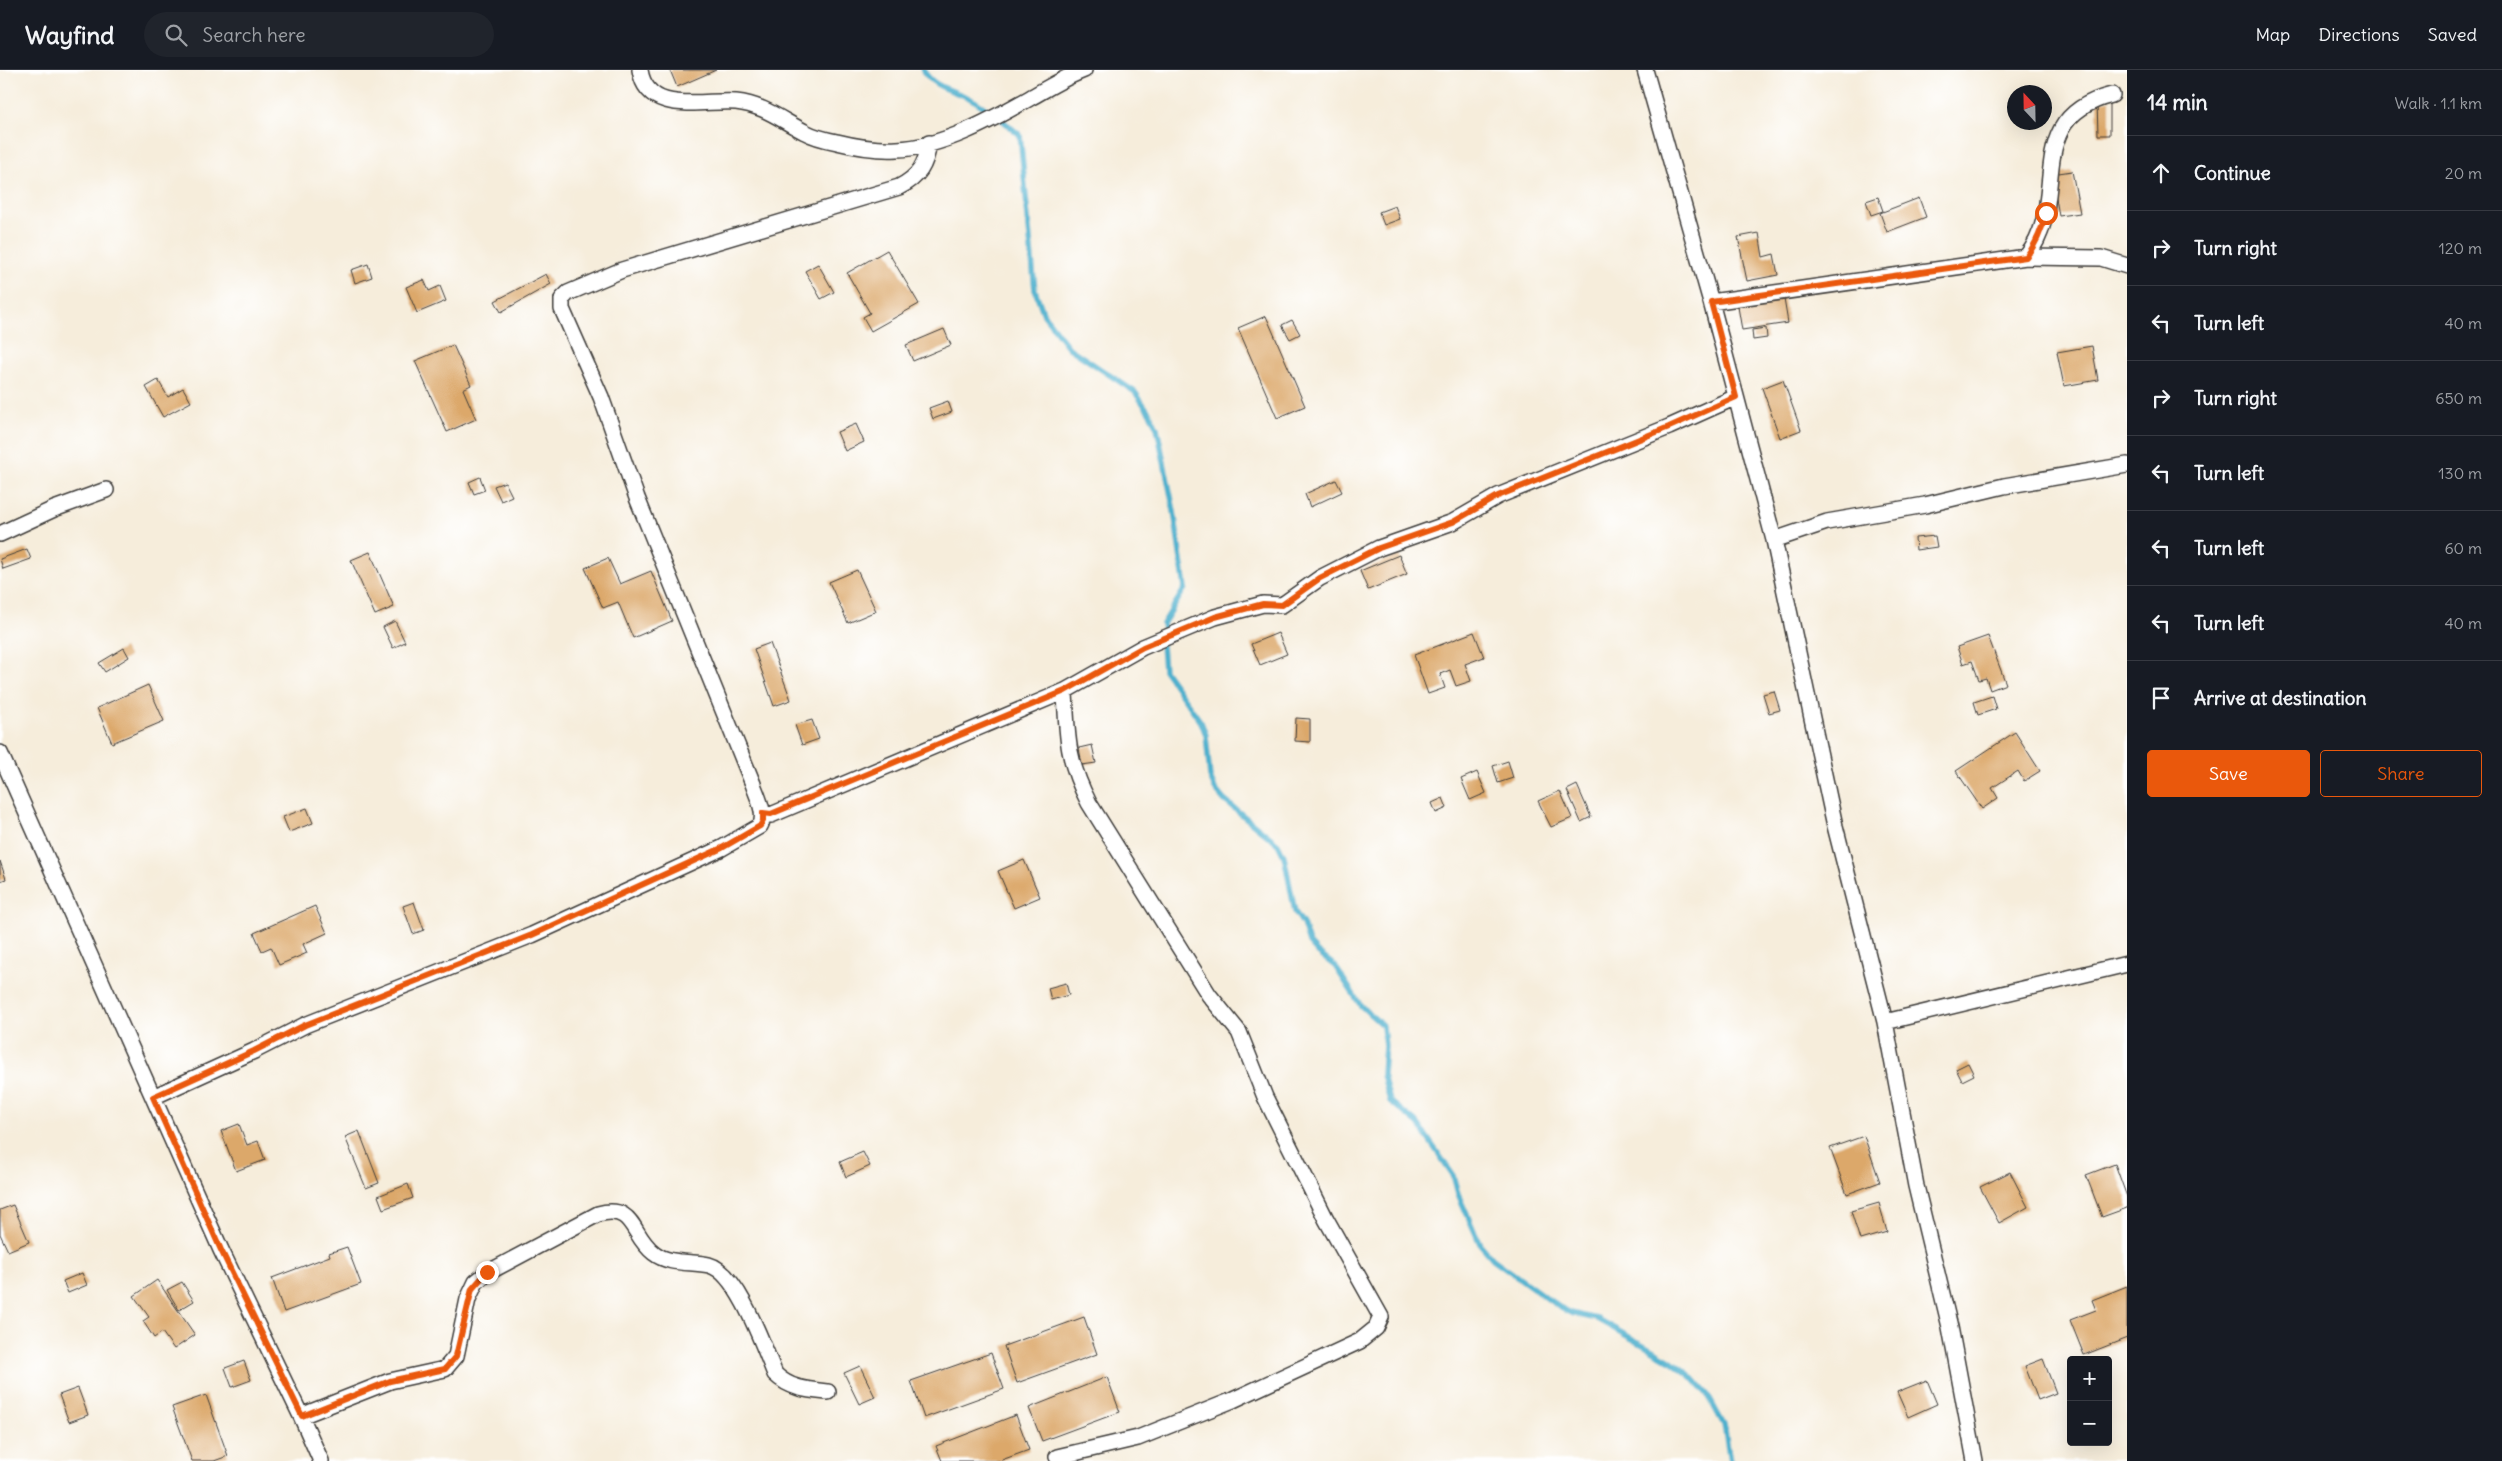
<!DOCTYPE html>
<meta charset="utf-8">
<style>
:root{--surface:#171b24;--page:#20242c;--text:#f1f3f6;--muted:#9ea1a6;--line:#363941;--accent:#ea580c}
body{margin:0;font-family:Delius,sans-serif;background:var(--page);color:var(--text)}
.controls{position:absolute;right:15px;bottom:15px;display:grid;overflow:hidden;border-radius:5px;box-shadow:0 5px 20px #0002}
.controls button{width:45px;height:45px;display:grid;place-items:center;padding:0;border:0;border-bottom:1px solid var(--line);background:var(--surface);color:var(--text);font:25px sans-serif}
.compass{position:absolute;left:2007px;top:15px;width:45px;height:45px;border-radius:50%;background:var(--surface);box-shadow:0 5px 20px #0002;rotate:338deg}
.stop{position:absolute;width:15px;height:15px;margin:-11px;border:4px solid #ea580c;border-radius:50%;background:#fff}
.stop.end{background:#ea580c;border-color:#fff;box-shadow:0 1px 5px #0008}
.list{margin:0;padding:0;list-style:none}
h2{display:flex;justify-content:space-between;align-items:center;height:65px;margin:0;padding:0 20px;font-size:21px}
h2 small{font-size:16px;font-weight:400;color:var(--muted)}
.list li{display:grid;grid-template-columns:32px 1fr auto;gap:15px;align-items:center;box-sizing:border-box;height:75px;padding:0 20px;border-top:1px solid var(--line)}
.list b{display:block;font-size:19px;white-space:nowrap}
.list em{font-size:16px;font-style:normal;color:var(--muted)}
.actions{display:flex;gap:10px;padding:15px 20px}
.actions a{flex:1;padding:11px 0;border:1px solid var(--accent);border-radius:5px;text-align:center;font-size:18px;color:var(--accent)}
.actions .main{background:var(--accent);color:#fff}
.icon{flex:none;width:28px;height:28px;fill:none;stroke:currentColor;stroke-width:2;stroke-linecap:round;stroke-linejoin:round}
.map{position:relative;flex:none;width:2127px;height:1391px;overflow:hidden}
header{display:flex;align-items:center;gap:30px;box-sizing:border-box;height:70px;padding:0 25px;background:var(--surface);border-bottom:1px solid var(--line)}
header strong{font-size:24px}
nav{display:flex;gap:28px;margin-inline-start:auto;font-size:18px}
.search{width:350px;height:45px;background:var(--page);display:flex;align-items:center;gap:12px;box-sizing:border-box;padding:0 18px;border-radius:28px;color:var(--muted);font-size:19px}
main{display:flex}
aside{flex:1;background:var(--surface)}
.map>svg:first-child{display:block}
.lines{fill:none;stroke-linecap:round;stroke-linejoin:round}
.stream{stroke:#4fb0cd;stroke-width:5.5}
.building{fill:#dca86a}
.street-casing{stroke:#3d3b39;stroke-width:18}
.street{stroke:#fff;stroke-width:15}
.route{stroke:#ea580c;stroke-width:6}
</style>
<header>
<strong>Wayfind</strong>
<div class="search"><svg class="icon" aria-label="search" viewBox="0 0 24 24"><circle cx="10" cy="10" r="6"/><path d="M15 15l6 6"/></svg>Search here</div>
<nav><a>Map</a><a>Directions</a><a>Saved</a></nav>
</header>
<main>
<div class="map">
<svg width="2127" height="1391" viewBox="0 0 2127 1391">
<rect width="100%" height="100%" fill="#fff"/>
<filter id="ink" filterUnits="userSpaceOnUse"><feTurbulence type="fractalNoise" baseFrequency=".02" numOctaves="2"/><feDisplacementMap in="SourceGraphic" scale="10" xChannelSelector="R" yChannelSelector="G"/><feConvolveMatrix kernelMatrix="1 2 1 2 8 2 1 2 1" color-interpolation-filters="sRGB"/></filter>
<filter id="wash" filterUnits="userSpaceOnUse"><feTurbulence type="fractalNoise" baseFrequency=".0096" numOctaves="4" result="noise"/><feDisplacementMap in="SourceGraphic" scale="20" xChannelSelector="R" yChannelSelector="G"/><feGaussianBlur stdDeviation="1.12" result="paint"/><feColorMatrix in="noise" values="0 0 0 0 0 0 0 0 0 0 0 0 0 0 0 0 0 1.4 0 .05"/><feComposite in="paint" operator="in"/></filter>
<g filter="url(#wash)">
<rect width="100%" height="100%" fill="#f6eddb"/>
<g class="lines">
<!-- stream -->
<path class="stream" d="M923,0c9,15 22,18 37,24 11,4 22,11 31,19
M1002,50l18,15 15,155 9,25 25,33 66,44 16,23 6,13 17,83 11,77 -22,36 1,5
M1162,575l2,25 37,52 5,13 4,42 5,12 9,11 54,44 6,12 11,56 8,12 6,19 9,10 17,13 26,40 22,20 2,20 -2,29 7,26 28,23 35,51 5,19 22,50 13,15 66,48 12,6 26,6 73,41 21,16 16,18 17,31 6,36"/>
</g>
<g id="blocks">
<!-- building -->
<path class="building" d="M670,0h46l-39,17z
M2110,30v35h-12l-1,-34z
M2072,101l8,42 -21,3 -7,-42z
M1878,127l5,14 -12,4 -5,-14z
M1919,128l7,19 -39,15 -7,-19z
M1395,136l5,13 -16,6 -5,-13z
M1759,163l4,24 11,-3 4,21 -31,6 -9,-44z
M887,180l32,54 -48,27 -8,-14 7,-4 -23,-40z
M368,194l4,13 -17,6 -4,-13z
M818,194l16,28 -13,7 -16,-28z
M546,204l5,10 -50,28 -6,-11z
M424,210l5,11 11,-5 6,15 -29,12 -11,-26z
M1783,223l5,30 -46,7 -5,-29z
M1266,246l39,90 -28,12 -39,-90z
M1292,250l8,14 -10,5 -8,-14z
M1766,258l1,10 -14,2 -1,-10z
M944,259l7,16 -38,16 -7,-16z
M453,275l18,40 -8,4 13,30 -29,13 -32,-71z
M2092,276l6,34 -34,6 -7,-34z
M158,310l10,17 15,-9 8,14 -28,15 -17,-30z
M1783,310l18,50 -21,8 -18,-50z
M948,331l4,11 -19,7 -4,-11z
M856,354l8,18 -19,9 -8,-19z
M480,407l5,13 -11,4 -5,-12z
M1336,410l6,12 -32,15 -5,-13z
M505,412l7,14 -11,5 -7,-15z
M1935,466l2,11 -21,3 -1,-12z
M27,479l4,10 -28,10 -3,-10z
M370,482l24,55 -19,8 -24,-55z
M1399,485l8,19 -39,16 -8,-19z
M608,488l12,26 31,-13 21,50 -39,17 -15,-36 -15,6 -18,-40z
M857,500l19,41 -28,12 -19,-41z
M395,551l10,21 -12,6 -10,-21z
M1474,562l10,25 -19,7 6,17 -15,5 -6,-16 -10,4 5,14 -17,6 -14,-39z
M1278,563l9,21 -27,11 -9,-21z
M1988,566l18,48 -16,6 -4,-12 -7,2 -7,-19 -9,3 -6,-17z
M770,573l21,57 -17,6 -20,-57z
M124,578l5,9 -24,15 -6,-9z
M148,615l16,36 -52,22 -15,-35z
M1774,621l6,19 -11,3 -6,-19z
M1992,626l4,13 -18,6 -4,-13z
M1296,648l14,1v23l-15,-1z
M812,650l7,19 -17,6 -7,-20z
M2015,662l25,39 -16,10 -6,-10 -26,17 6,10 -16,11 -26,-38z
M1092,675l4,18 -14,2 -3,-17z
M1508,691l5,17 -15,5 -5,-17z
M1477,702l9,21 -16,7 -9,-21z
M1577,715l14,32 -10,5 -14,-32z
M1560,721l12,27 -21,9 -13,-26z
M1443,728l4,10 -11,5 -4,-10z
M307,738l6,15 -24,9 -6,-15z
M1024,790l16,37 -26,11 -16,-37z
M0,791l6,18 -6,2z
M414,832l10,28 -11,4 -10,-28z
M315,836l12,27 -24,11 4,9 -28,12 -8,-18 -9,4 -8,-18z
M1066,913l3,12 -18,5 -3,-12z
M1968,993l6,12 -12,6 -6,-12z
M239,1054l8,21 11,-4 7,19 -29,11 -15,-40z
M359,1061l20,52 -13,5 -21,-51z
M1864,1066l16,46 -33,12 -17,-46z
M863,1082l7,14 -24,11 -6,-15z
M2115,1094l12,33v11l-25,9 -16,-42z
M2010,1102l18,35 -29,16 -19,-36z
M408,1114l5,14 -30,11 -5,-13z
M1879,1133l8,29 -27,8 -9,-29z
M13,1135l16,37 -21,9 -8,-17v-24z
M347,1177l14,37 -77,28 -12,-34 58,-22 -1,-3z
M82,1203l5,12 -19,8 -5,-12z
M157,1210l38,55 -21,14 -12,-17 -8,6 -11,-17 6,-4 -15,-21z
M182,1212l12,19 -15,9 -12,-20z
M2127,1216v52l-43,17 -14,-35 26,-10 -4,-10z
M1084,1247l13,37 -80,29 -13,-37z
M991,1283l13,36 -80,29 -13,-37z
M2043,1289l13,34 -18,7 -13,-34z
M244,1291l7,19 -19,7 -7,-19z
M860,1296l15,31 -16,7 -15,-31z
M1107,1307l13,35 -78,29 -13,-33z
M1927,1310l10,24 -29,13 -11,-25z
M78,1318l10,27 -19,7 -10,-27z
M206,1325l22,61 -14,5h-22l-20,-54z
M1016,1345l13,35 -30,11h-57l-6,-15z"/>
</g>
</g>
<g filter="url(#ink)">
<use href="#blocks" fill-opacity="0" stroke="#3d3b39" stroke-width="1"/>
<g class="lines">
<!-- street casing -->
<g class="street-casing">
<path id="street" d="M640,0c7,47 65,29 96,32 28,3 45,18 69,30 9,5 22,8 32,10 20,5 40,8 60,7 44,-1 96,-30 133,-51 18,-10 35,-21 54,-28
M1645,0l66,232 63,238 61,286 50,196 31,164 34,141 25,134
M2026,187c46,-56 -7,-139 86,-162
M1711,232l315,-45 75,1 26,8
M0,464l54,-25 52,-19
M1774,470l53,-18 98,-17 79,-19 123,-21
M0,683l221,497 80,166 20,45
M763,743l8,2 294,-124 78,-44 72,-30 48,-13 19,1 38,-27 59,-30 74,-26 45,-26 171,-69 67,-30
M1885,952l242,-58
M153,1027l101,-46 51,-26 227,-90 190,-87 38,-22c7,-12 -3,-30 -7,-42l-116,-286 -36,-101 -39,-88v-10l6,-6 54,-23 277,-83c20,-10 27,-22 30,-44
M301,1346l89,-35 55,-12 11,-13 12,-57 8,-17 11,-9 111,-59c38,-10 32,21 56,39 15,12 37,8 55,12 29,7 55,83 66,109 15,15 33,16 53,18
M1057,1387l81,-19 95,-38 127,-59 16,-13 5,-11 -55,-98 -61,-122 -26,-65 -30,-37 -120,-192c-22,-43 -22,-65 -24,-112"/>
</g>
<!-- street -->
<use href="#street" class="street"/>
</g>
</g>
<g class="lines" filter="url(#ink)">
<!-- route -->
<path class="route" d="M487,1202l-15,17 -16,67 -11,13 -55,12 -88,35 -81,-166 -68,-153 101,-46 51,-26 227,-90 190,-87 38,-22 3,-5v-8l8,1 294,-123 78,-44 72,-30 48,-13 19,1 38,-27 59,-30 74,-26 45,-26 171,-69 67,-30 -25,-95 315,-45c11,-14 16,-27 20,-44"/>
</g>
</svg>
<div class="controls">
<button>+</button>
<button>−</button>
</div>
<svg class="compass" viewBox="-18 -18 36 36"><path d="M0-13l5 13h-10z" fill="#e53935"/><path d="M0 13l5-13h-10z" fill="#9ea1a6"/></svg>
<div class="stop" style="left:2046px;top:143px"></div>
<div class="stop end" style="left:487px;top:1202px"></div>
</div>
<aside>
<h2>14 min<small>Walk · 1.1 km</small></h2>
<ul class="list">
<li><svg class="icon" aria-label="ahead" viewBox="0 0 24 24"><path d="M12 20V5M6 11l6-6 6 6"/></svg><div><b>Continue</b></div><em>20 m</em></li>
<li><svg class="icon" aria-label="right" viewBox="0 0 24 24"><path d="M7 20v-9h11M14 6l5 5-5 5"/></svg><div><b>Turn right</b></div><em>120 m</em></li>
<li><svg class="icon" aria-label="left" viewBox="0 0 24 24"><path d="M17 20v-9H6M10 6l-5 5 5 5"/></svg><div><b>Turn left</b></div><em>40 m</em></li>
<li><svg class="icon" aria-label="right" viewBox="0 0 24 24"><path d="M7 20v-9h11M14 6l5 5-5 5"/></svg><div><b>Turn right</b></div><em>650 m</em></li>
<li><svg class="icon" aria-label="left" viewBox="0 0 24 24"><path d="M17 20v-9H6M10 6l-5 5 5 5"/></svg><div><b>Turn left</b></div><em>130 m</em></li>
<li><svg class="icon" aria-label="left" viewBox="0 0 24 24"><path d="M17 20v-9H6M10 6l-5 5 5 5"/></svg><div><b>Turn left</b></div><em>60 m</em></li>
<li><svg class="icon" aria-label="left" viewBox="0 0 24 24"><path d="M17 20v-9H6M10 6l-5 5 5 5"/></svg><div><b>Turn left</b></div><em>40 m</em></li>
<li><svg class="icon" aria-label="arrive" viewBox="0 0 24 24"><path d="M6 21V4h12l-3 4 3 4H6"/></svg><div><b>Arrive at destination</b></div></li>
</ul>
<div class="actions"><a class="main">Save</a><a>Share</a></div>
</aside>
</main>
